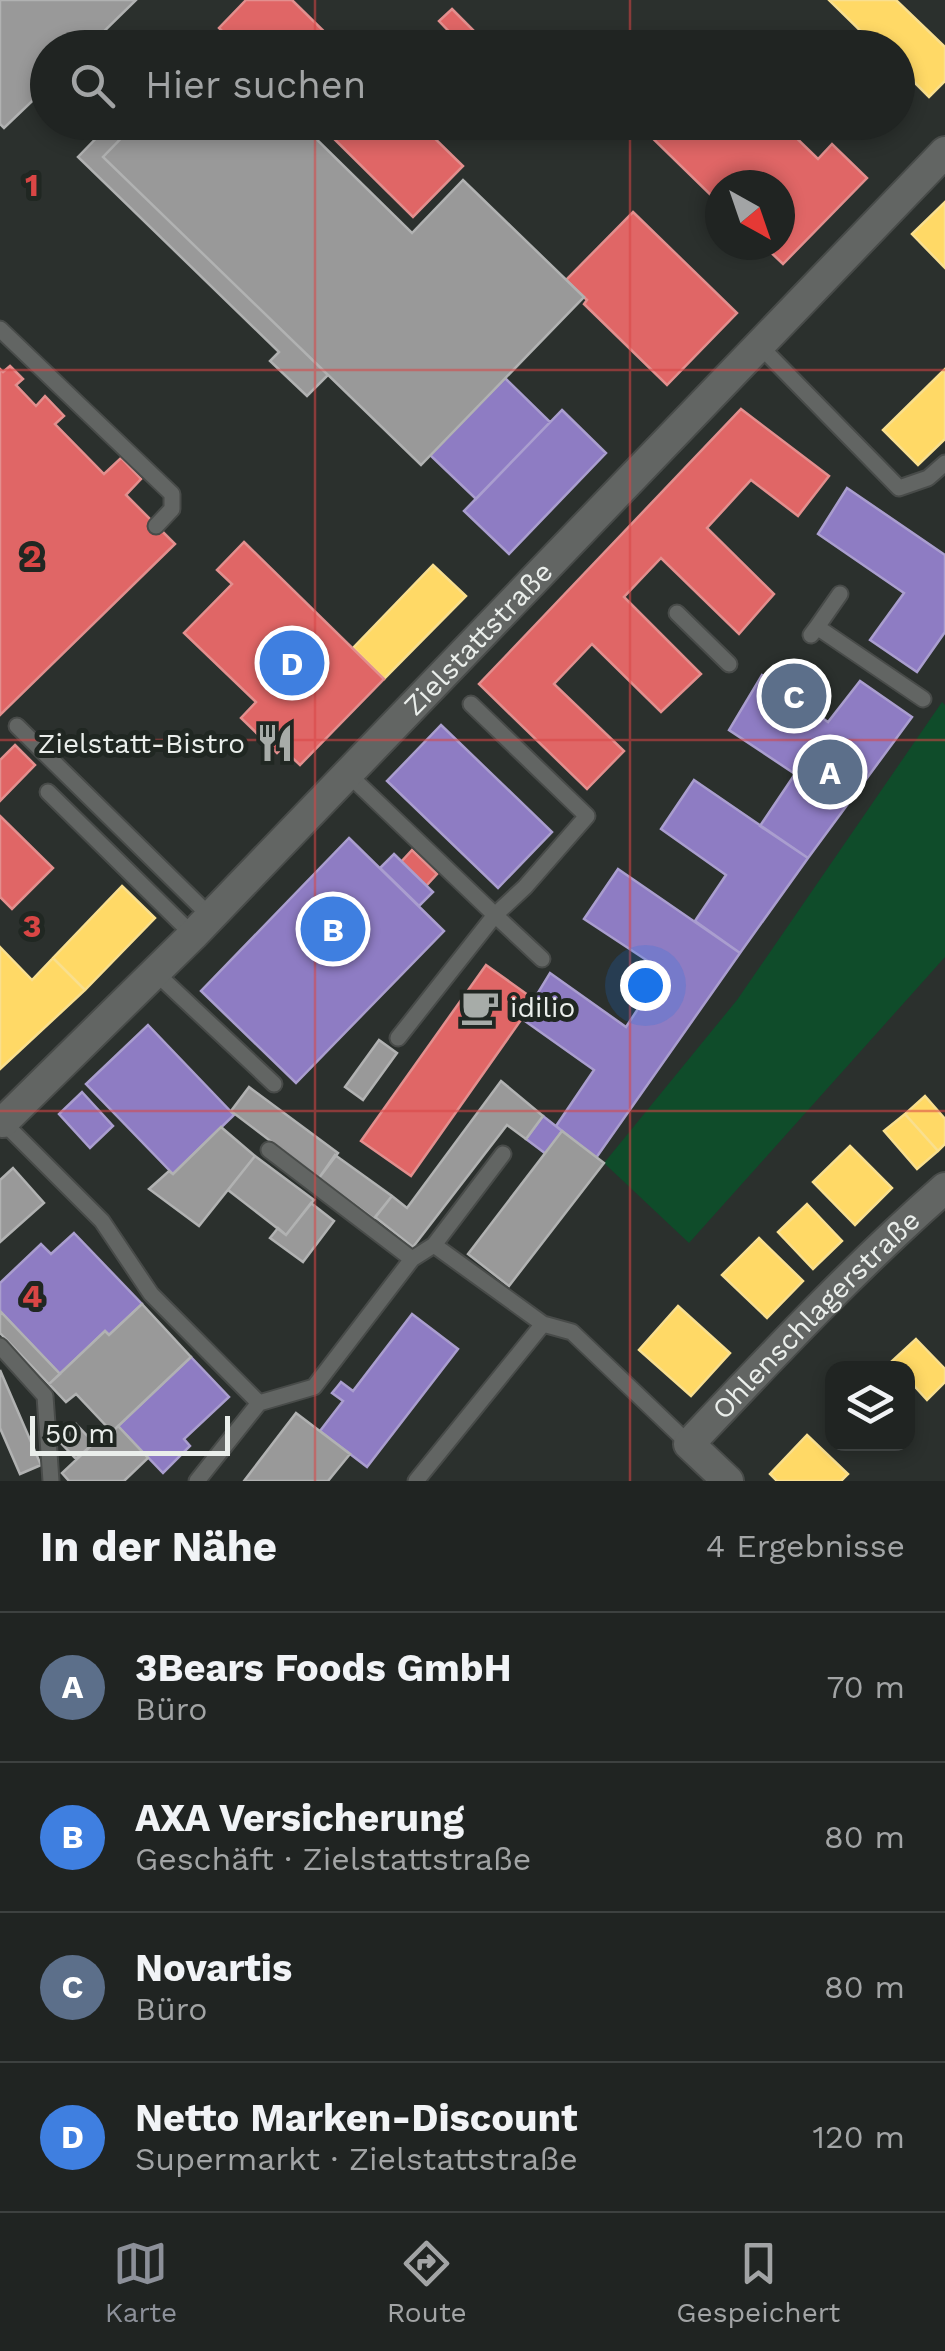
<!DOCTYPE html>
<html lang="de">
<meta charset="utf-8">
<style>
:root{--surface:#202422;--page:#2d302f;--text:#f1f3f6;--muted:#a2a4a5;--line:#3d4140;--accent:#8c9099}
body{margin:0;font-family:"Work Sans",sans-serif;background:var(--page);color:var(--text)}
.controls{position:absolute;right:30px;bottom:30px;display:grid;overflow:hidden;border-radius:20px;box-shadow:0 5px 15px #0003}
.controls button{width:90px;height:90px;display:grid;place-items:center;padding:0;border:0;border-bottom:2px solid var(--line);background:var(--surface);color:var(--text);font:50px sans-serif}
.compass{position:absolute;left:705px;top:170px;width:90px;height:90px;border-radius:50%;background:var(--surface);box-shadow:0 5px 15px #0003;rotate:140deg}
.scale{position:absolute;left:30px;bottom:25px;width:200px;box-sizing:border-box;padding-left:10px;border:5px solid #eaeeeb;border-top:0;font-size:28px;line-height:35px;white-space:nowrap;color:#eaeeeb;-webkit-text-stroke:8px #202722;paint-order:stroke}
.you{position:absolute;left:645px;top:985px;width:35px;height:35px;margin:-25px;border:8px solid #fff;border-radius:50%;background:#1a73e8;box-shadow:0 0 0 15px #1a73e833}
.badge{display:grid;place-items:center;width:65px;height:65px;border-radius:50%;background:var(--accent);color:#fff;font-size:32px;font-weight:700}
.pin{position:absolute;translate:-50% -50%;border:5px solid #fff;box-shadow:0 2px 10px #0006}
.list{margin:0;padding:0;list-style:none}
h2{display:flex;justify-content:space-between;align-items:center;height:130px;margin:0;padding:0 40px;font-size:42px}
h2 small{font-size:32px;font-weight:400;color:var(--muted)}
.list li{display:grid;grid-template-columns:65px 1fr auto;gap:30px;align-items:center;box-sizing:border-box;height:150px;padding:0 40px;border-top:2px solid var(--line)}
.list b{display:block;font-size:38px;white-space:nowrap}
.list p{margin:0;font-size:32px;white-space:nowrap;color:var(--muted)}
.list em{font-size:32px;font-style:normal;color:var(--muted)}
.icon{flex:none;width:55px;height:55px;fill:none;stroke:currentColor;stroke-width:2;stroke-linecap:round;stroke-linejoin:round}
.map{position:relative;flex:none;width:945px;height:1481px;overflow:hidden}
.search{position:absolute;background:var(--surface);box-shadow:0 5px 15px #0003;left:30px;right:30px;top:30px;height:110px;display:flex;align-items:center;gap:25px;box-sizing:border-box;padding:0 35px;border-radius:55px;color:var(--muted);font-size:38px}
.sheet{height:730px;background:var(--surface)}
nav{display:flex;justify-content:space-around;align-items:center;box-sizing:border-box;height:140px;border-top:2px solid var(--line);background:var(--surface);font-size:28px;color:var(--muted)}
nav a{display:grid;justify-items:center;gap:5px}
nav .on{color:var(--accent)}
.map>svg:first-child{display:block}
.green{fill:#0f4c2a}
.homes{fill:#ffd966;stroke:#f9df8e;stroke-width:2.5}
.shops{fill:#e06666;stroke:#e38f8e;stroke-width:2.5}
.offices{fill:#8e7cc3;stroke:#aa9ecf;stroke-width:2.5}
.industry{fill:#999;stroke:#b1b2b2;stroke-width:2.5}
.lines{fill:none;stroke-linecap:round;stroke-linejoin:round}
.lane-casing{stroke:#484b49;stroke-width:19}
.street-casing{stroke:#484b49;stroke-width:34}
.lane{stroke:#626563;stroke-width:15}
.street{stroke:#626563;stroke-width:30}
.grid{fill:none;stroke:#d94645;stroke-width:2.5;stroke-opacity:0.55}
.labels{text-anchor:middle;stroke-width:10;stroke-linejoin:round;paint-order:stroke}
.street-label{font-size:28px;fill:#eaeeeb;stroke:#202722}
.poi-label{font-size:28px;fill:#eaeeeb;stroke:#202722;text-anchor:end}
.grid-label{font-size:32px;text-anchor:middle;font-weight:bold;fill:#d94645;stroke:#202722;stroke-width:10;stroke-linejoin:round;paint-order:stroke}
</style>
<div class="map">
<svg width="945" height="1481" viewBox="0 0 945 1481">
<rect width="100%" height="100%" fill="#2b302d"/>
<!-- green -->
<path class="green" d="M942,702l3,3v252l-256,286 -85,-80 133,-163z"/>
<!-- homes -->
<path class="homes" d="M829,0h67l49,47v34l-16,16 -31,-31v-18h-20z
M945,202v66l-33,-34z
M945,369v70l-27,26 -35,-35z
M433,565l33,31 -82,83 -31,-31z
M122,886l33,32 -70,72 -32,-32z
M0,947l32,33 21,-22 32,32 -85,79z
M925,1096l20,23v25l-7,7 -33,-37z
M905,1114l33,37 -21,18 -33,-38z
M850,1146l42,42 -37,37 -42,-43z
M807,1204l35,37 -29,28 -35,-37z
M759,1238l44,43 -36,37 -45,-43z
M678,1306l52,47 -39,43 -52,-46z
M916,1339l29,30v13l-18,18 -19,-21v-11h-11l-6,-6z
M807,1435l41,39 -7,7h-64l-7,-7z"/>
<!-- shops -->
<path class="shops" d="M246,0h46l49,48h-102l-20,-20z
M452,9l24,24 -13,13 -24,-25z
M317,122h101l45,44 -50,51z
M647,122h133l38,37 14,-15 35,34 -84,86 -20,-19h17v-60h-60v19l-78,-76z
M633,212l104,101 -70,72 -83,-81 3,-4 -21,-20z
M10,366l13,13 -7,6 20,21 9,-10 19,20 -9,8 49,50 17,-16 20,21 -15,16 49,49 -175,171v-346l3,3z
M741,409l88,67 -31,40 -47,-36 -44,48 67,66 -35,40 -78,-76 -37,39 77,77 -40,38 -69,-68 -38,40 70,67 -37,38 -108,-105z
M244,542l140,137 -84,86 -18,-17 -5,5 -36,-35 15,-16 -72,-69 48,-49 -15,-14z
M15,745l20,20 -35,36v-41z
M0,816l53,52 -41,41 -12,-12z
M412,850l25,24 -11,12 -25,-24z
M486,965l49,35 -124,176 -50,-35z"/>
<!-- offices -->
<path class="offices" d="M505,378l45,44 -74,77 -46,-44z
M562,410l44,43 -97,101 -45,-43z
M847,488l98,67v77l-28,40 -47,-32 34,-47 -86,-59z
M762,675l66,47 32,-41 52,36 -104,141 -48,-32 35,-52 -66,-44z
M441,725l111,107 -54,56 -111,-107z
M694,780l114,78 -68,95 -45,-32 31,-46 -65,-46z
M349,838l95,93 -148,152 -95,-92z
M394,854l39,38 -14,14 -39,-38z
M618,869l122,84 -144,205 -40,-32 38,-56 -72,-51 28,-46 76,54 37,-56 -79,-52z
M148,1025l86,90 -61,59 -87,-90z
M82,1092l31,34 -23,22 -31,-34z
M543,1116l19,15 -16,23 -20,-15z
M74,1233l68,71 -33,31 -4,-4 -45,43 -60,-63v-28l41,-39 10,10z
M412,1314l46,35 -91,118 -47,-36 23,-30 -11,-8 5,-6 4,-5 12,9z
M191,1357l38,40 -45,42 6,7 -27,27 -45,-47z"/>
<!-- industry -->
<path class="industry" d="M0,0h136l-49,48h-39v38l-44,42 -4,-4z
M112,122h25l-34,35 225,218 -21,21 -37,-35 9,-9 -201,-195z
M137,122h162l113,111 51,-53 121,117 -163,168 -318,-308z
M379,1040l18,13 -34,47 -18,-13z
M501,1081l42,35 -17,23 -19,-14 -94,122 -38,-30 17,-21 15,12z
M249,1087l89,66 -19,25 -88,-67z
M221,1127l34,29 -56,70 -50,-37 20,-18 4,3z
M562,1131l42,32 -95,123 -41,-32z
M335,1155l57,41 -18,23 -55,-41z
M255,1156l59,44 -28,35 -58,-45z
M13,1168l31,35 -44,39v-62z
M311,1203l23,18 -31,41 -33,-24 8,-10 8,7z
M142,1304l49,53 -79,75 -36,-38 -10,8 -17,-18 56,-53 4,4z
M0,1311l60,63 -11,10 -49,-51z
M0,1370l41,95 -21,9 -20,-46z
M296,1413l54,41 -22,27h-84z
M76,1424l18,19 -18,16 -17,-18z
M118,1426l30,32 -24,23h-55l-7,-8 47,-44 3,3z"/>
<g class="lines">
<!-- lane casing -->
<g class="lane-casing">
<path id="lane" d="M0,329l172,165v15l-16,17
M758,344l141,144 29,-10 17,-15
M677,613l52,51
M817,627l23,-33
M811,635l6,-8 106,72
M17,726l194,191
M347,773l148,142 30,-28 62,-71 -116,-112
M48,792l145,143
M156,973l118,111
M398,1038l97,-123 47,44
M3,1122l99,99 49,73 108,109 55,-16 98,-128 -143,-109
M412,1259l22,-14 69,-91
M543,1324l29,8 117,112
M0,1346l45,50 6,85
M197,1481l62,-78
M416,1481l127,-157 -109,-79"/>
</g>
<!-- street casing -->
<g class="street-casing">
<g id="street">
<path id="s1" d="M3,1122l190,-187 752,-783"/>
<path id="s2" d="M728,1481l-39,-37c83,-88 165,-176 256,-256"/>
</g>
</g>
<!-- lane -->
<use href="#lane" class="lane"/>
<!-- street -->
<use href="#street" class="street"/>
</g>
<!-- grid -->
<path class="grid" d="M315,0v48M630,0v48M315,122v1359M630,122v1359M0,370h945M0,740h945M0,1111h945"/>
<!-- icons -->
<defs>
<g id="restaurant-bare" transform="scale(3)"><path d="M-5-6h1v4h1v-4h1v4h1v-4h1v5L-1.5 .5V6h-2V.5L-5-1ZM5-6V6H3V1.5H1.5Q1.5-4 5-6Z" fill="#a7aca8" stroke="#202722" stroke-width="2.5" paint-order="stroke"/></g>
<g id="cafe-bare" transform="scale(3)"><path d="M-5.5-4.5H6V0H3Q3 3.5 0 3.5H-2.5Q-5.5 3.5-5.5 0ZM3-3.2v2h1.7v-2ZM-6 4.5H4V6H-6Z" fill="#a7aca8" stroke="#202722" stroke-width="2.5" paint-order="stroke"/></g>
</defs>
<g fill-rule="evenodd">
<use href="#restaurant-bare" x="275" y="743"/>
<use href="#cafe-bare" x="480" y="1007"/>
</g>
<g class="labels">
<!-- street labels -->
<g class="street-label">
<text dy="10" stroke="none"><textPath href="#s1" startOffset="678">Zielstattstraße</textPath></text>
<text dy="10" stroke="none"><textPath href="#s2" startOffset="235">Ohlenschlagerstraße</textPath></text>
</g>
<!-- poi labels -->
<g class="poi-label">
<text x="245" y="753">Zielstatt-Bistro</text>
<text x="510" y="1017" text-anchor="start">idilio</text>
</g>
</g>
<g class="grid-label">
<text x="32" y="196">1</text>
<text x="32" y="567">2</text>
<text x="32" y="937">3</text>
<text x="32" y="1307">4</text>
</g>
</svg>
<div class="controls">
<button><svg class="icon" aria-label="layers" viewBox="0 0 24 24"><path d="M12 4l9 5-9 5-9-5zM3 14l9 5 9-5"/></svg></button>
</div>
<svg class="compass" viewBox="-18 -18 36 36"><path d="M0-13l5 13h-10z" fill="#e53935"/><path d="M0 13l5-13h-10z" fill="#a2a4a5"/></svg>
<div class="scale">50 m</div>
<div class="you"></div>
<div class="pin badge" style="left:830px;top:772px;background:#5c6f8a">A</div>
<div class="pin badge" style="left:333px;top:929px;background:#3f7fe0">B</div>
<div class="pin badge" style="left:794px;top:696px;background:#5c6f8a">C</div>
<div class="pin badge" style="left:292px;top:663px;background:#3f7fe0">D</div>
<div class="search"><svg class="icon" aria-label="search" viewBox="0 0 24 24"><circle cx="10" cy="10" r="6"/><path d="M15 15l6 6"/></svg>Hier suchen</div>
</div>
<section class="sheet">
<h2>In der Nähe<small>4 Ergebnisse</small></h2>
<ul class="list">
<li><span class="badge" style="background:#5c6f8a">A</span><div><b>3Bears Foods GmbH</b><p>Büro</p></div><em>70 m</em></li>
<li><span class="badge" style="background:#3f7fe0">B</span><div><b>AXA Versicherung</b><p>Geschäft · Zielstattstraße</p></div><em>80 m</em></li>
<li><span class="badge" style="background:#5c6f8a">C</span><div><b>Novartis</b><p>Büro</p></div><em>80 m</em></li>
<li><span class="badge" style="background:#3f7fe0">D</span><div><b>Netto Marken-Discount</b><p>Supermarkt · Zielstattstraße</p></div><em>120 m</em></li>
</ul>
</section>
<nav>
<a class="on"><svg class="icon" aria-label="map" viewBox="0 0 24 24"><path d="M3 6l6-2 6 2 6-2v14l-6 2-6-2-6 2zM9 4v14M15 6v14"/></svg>Karte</a>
<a><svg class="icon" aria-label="directions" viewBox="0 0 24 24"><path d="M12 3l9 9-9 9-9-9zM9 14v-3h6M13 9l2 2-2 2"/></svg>Route</a>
<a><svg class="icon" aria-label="saved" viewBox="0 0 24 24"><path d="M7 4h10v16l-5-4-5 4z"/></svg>Gespeichert</a>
</nav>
